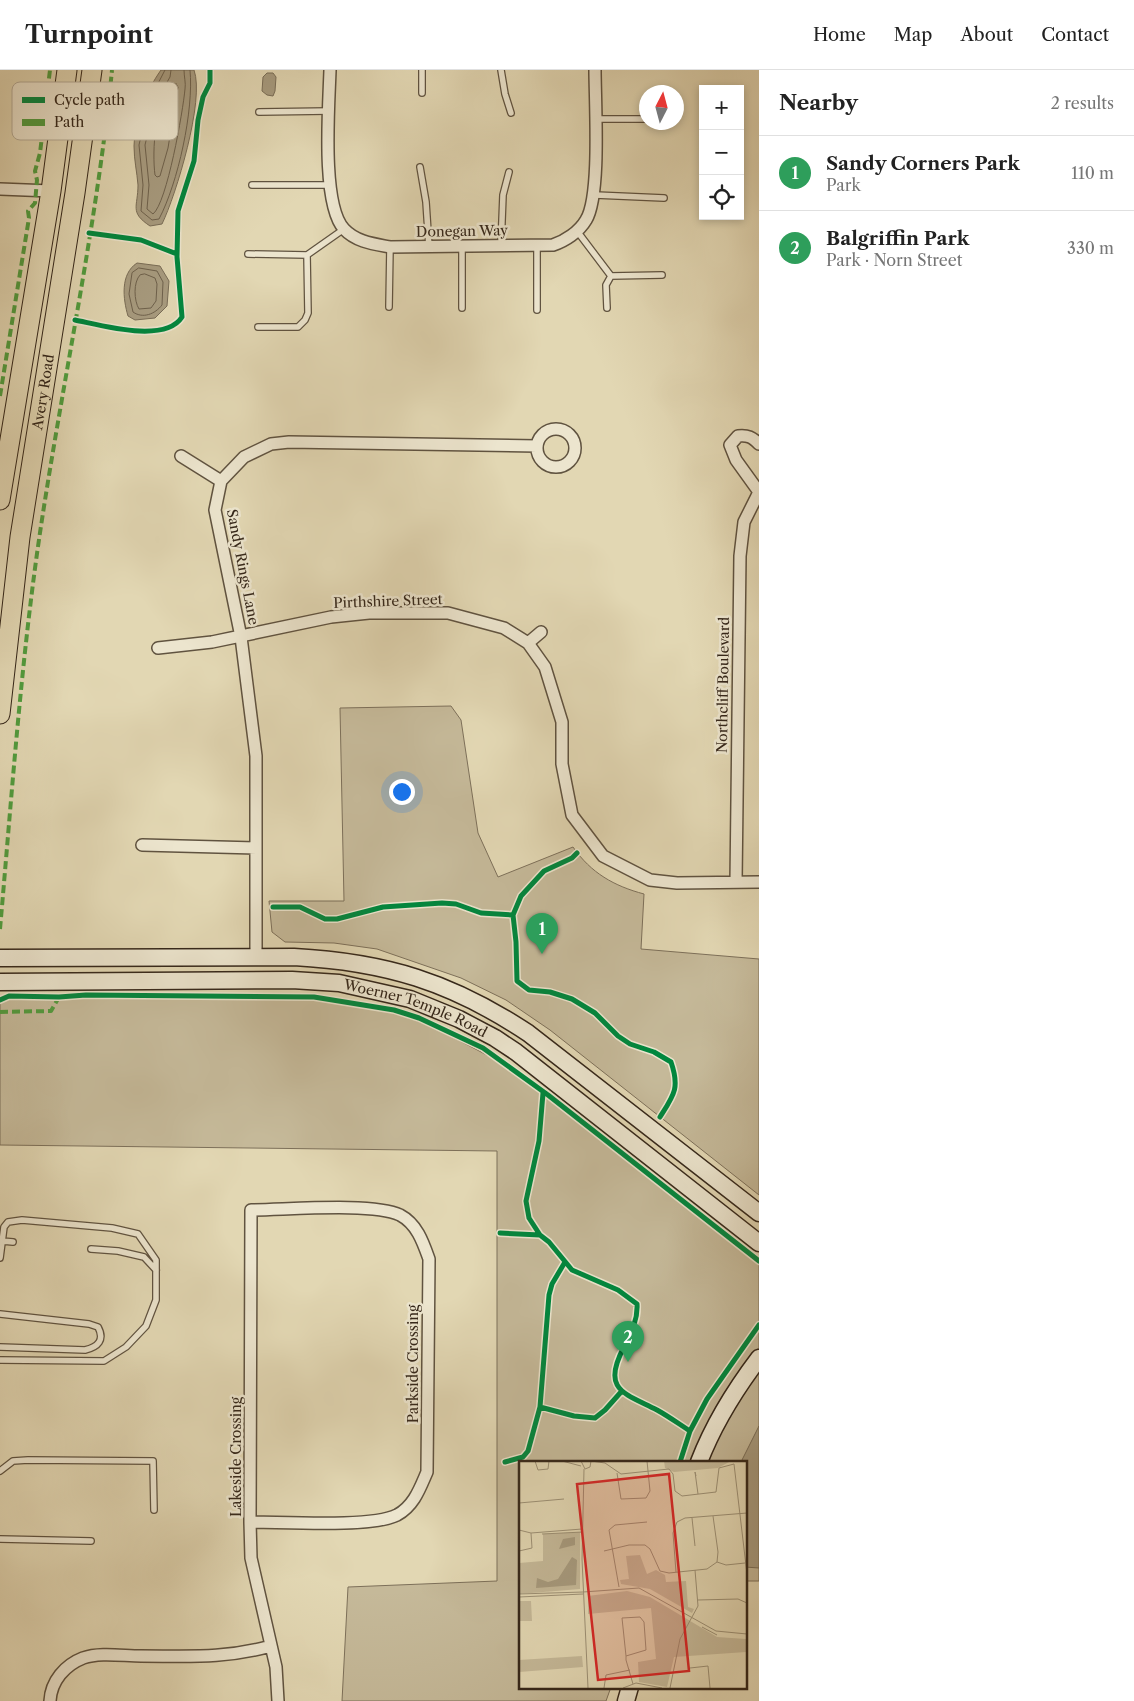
<!DOCTYPE html>
<meta charset="utf-8">
<style>
:root{--surface:#fff;--page:#f2f2f2;--text:#222;--muted:#767676;--line:#e0e0e0;--accent:#8f2418}
body{margin:0;font-family:"Libre Caslon Text",serif;background:var(--page);color:var(--text)}
.controls{position:absolute;right:15px;top:15px;display:grid;overflow:hidden;border-radius:0px;box-shadow:0 2px 8px #0003}
.controls button{width:45px;height:45px;display:grid;place-items:center;padding:0;border:0;border-bottom:1px solid var(--line);background:var(--surface);color:var(--text);font:25px sans-serif}
.compass{position:absolute;left:639px;top:15px;width:45px;height:45px;border-radius:50%;background:var(--surface);box-shadow:0 2px 8px #0003;rotate:6deg}
.you{position:absolute;left:401px;top:721px;width:18px;height:18px;margin:-12px;border:4px solid #fff;border-radius:50%;background:#1a73e8;box-shadow:0 0 0 8px #1a73e833}
.badge{display:grid;place-items:center;width:32px;height:32px;border-radius:50%;background:var(--accent);color:#fff;font-size:16px;font-weight:700}
.pin{position:absolute;translate:-50% -41px;filter:drop-shadow(0 1px 2px #0008)}
.pin::after{content:'';position:absolute;top:26px;width:18px;height:15px;background:inherit;clip-path:polygon(0 0,100% 0,50% 100%)}
.list{margin:0;padding:0;list-style:none}
h2{display:flex;justify-content:space-between;align-items:center;height:65px;margin:0;padding:0 20px;font-size:21px}
h2 small{font-size:16px;font-weight:400;color:var(--muted)}
.list li{display:grid;grid-template-columns:32px 1fr auto;gap:15px;align-items:center;box-sizing:border-box;height:75px;padding:0 20px;border-top:1px solid var(--line)}
.list b{display:block;font-size:19px;white-space:nowrap}
.list p{margin:0;font-size:16px;white-space:nowrap;color:var(--muted)}
.list em{font-size:16px;font-style:normal;color:var(--muted)}
.icon{flex:none;width:28px;height:28px;fill:none;stroke:currentColor;stroke-width:2;stroke-linecap:round;stroke-linejoin:round}
.map{position:relative;flex:none;width:759px;height:1631px;overflow:hidden}
header{display:flex;align-items:center;gap:30px;box-sizing:border-box;height:70px;padding:0 25px;background:var(--surface);border-bottom:1px solid var(--line)}
header strong{font-size:24px}
nav{display:flex;gap:28px;margin-inline-start:auto;font-size:18px}
main{display:flex}
aside{flex:1;background:var(--surface)}
.map>svg:first-child{display:block}
.green{fill:#c5b999;stroke:#7d705a}
.water{fill:#a79b7f;stroke:#796d57}
.lines{fill:none;stroke-linecap:round;stroke-linejoin:round}
.shore{stroke:#6e614c;stroke-width:1}
.lane-casing{stroke:#605340;stroke-width:8}
.street-casing{stroke:#605340;stroke-width:14}
.secondary-casing{stroke:#35271a;stroke-width:19}
.primary-casing{stroke:#35271a;stroke-width:21}
.lane{stroke:#ece5ce;stroke-width:5.5}
.street{stroke:#ece5ce;stroke-width:11}
.secondary{stroke:#ece5ce;stroke-width:16}
.primary{stroke:#e2d7b3;stroke-width:19}
.quiet{stroke:#519c3e;stroke-width:4;stroke-dasharray:8 4;stroke-linecap:butt}
.cycleway-casing{stroke:#ece5ce;stroke-width:8}
.cycleway{stroke:#00873e;stroke-width:5}
.labels{text-anchor:middle;stroke-width:5;stroke-linejoin:round;paint-order:stroke}
.street-label{font-size:14px;fill:#35271a;stroke:#ece5ce}
.inset-road{fill:none;stroke:#9d9176;stroke-width:1}
.view{fill:#d62828;fill-opacity:0.15;stroke:#d62828;stroke-width:2.5}
.inset-edge{fill:none;stroke:#35271a;stroke-width:2.5}
.key{fill:#ece5ce;stroke:#b5ac98;stroke-width:1}
.key-label{font-size:14px;fill:#35271a}
</style>
<header>
<strong>Turnpoint</strong>
<nav><a>Home</a><a>Map</a><a>About</a><a>Contact</a></nav>
</header>
<main>
<div class="map">
<svg width="759" height="1631" viewBox="0 0 759 1631">
<rect width="100%" height="100%" fill="#e2d7b3"/>
<filter id="stains"><feTurbulence type="fractalNoise" baseFrequency=".004" numOctaves="4"/><feColorMatrix values="0 0 0 0 .2 0 0 0 0 .09 0 0 0 0 .02 0 0 0 .5 -.17"/></filter>
<radialGradient id="worn" r=".72"><stop offset=".6" stop-color="#630" stop-opacity="0"/><stop offset="1" stop-color="#630" stop-opacity=".3"/></radialGradient>
<!-- green -->
<path class="green" d="M451,636l10,14 17,113 20,44 75,-30c18,26 41,39 71,47l-3,55 118,10v236l-209,-165 -44,-30 -45,-22 -84,-29 -43,-6 -49,-1 -13,-10 -3,-31h75l-4,-193z
M314,926l52,7 60,20 76,40 189,145 68,54v319h-14v-119h-225v225h91l-5,14h-264l6,-114 149,-6v-430l-497,-6v-148z"/>
<!-- water -->
<path class="water" d="M161,0h33c11,30 -18,125 -32,154l-12,2c-21,-14 -12,-19 -12,-41 -1,-13 -4,-25 -4,-39 1,-26 12,-55 27,-76z
M267,3h6l3,4 -1,14 -2,5 -6,-1 -5,-4 1,-14z
M137,193l23,3 9,15 -2,25 -12,12 -20,2 -7,-4c-5,-17 -8,-42 9,-53z
M759,1356v142l-14,-1v-105h-4z"/>
<g class="lines">
<!-- shore -->
<path class="shore" d="M165,0l-16,31 -10,44 4,40 -2,26 11,9 7,-1c19,-36 35,-109 31,-149
M171,0l-1,7 -15,26 -10,42 4,40 -2,24 6,5c14,-11 30,-103 32,-125 1,-6 -1,-12 -1,-19
M176,14l2,3 -10,61 -8,28 -3,1 -2,-2c-3,-23 -1,-77 21,-91z
M139,198l18,3 6,11 -1,23c-7,9 -19,14 -29,7l-4,-18 3,-21z
M145,204l10,4 2,6 -1,17 -5,7 -12,1c-5,-8 -6,-27 1,-34z"/>
<!-- lane casing -->
<g class="lane-casing">
<path id="lane" d="M501,0l4,24 6,19
M422,23v-23
M259,42l70,-1
M595,49h51
M420,97l6,35 3,45
M252,115h78
M595,125l69,3
M577,161l34,45 51,-1
M462,176v62
M501,176l2,-51 6,-23
M248,184l59,1
M389,237l1,-60
M607,238l-1,-23 5,-9
M537,240v-64
M258,257h40l7,-7 3,-7 -1,-58 37,-26
M2,1171l11,1
M91,1179l27,2 26,6 12,13
M0,1188l4,-31 4,-5 14,-2 90,8 26,6 18,26v40l-10,26 -20,21 -22,14 -104,-1
M0,1244l89,10 9,3c7,13 0,20 -13,23l-85,-3
M0,1401l13,-10 15,-1 125,1 1,49
M0,1469l91,2"/>
</g>
<!-- street casing -->
<g class="street-casing">
<path id="street" d="M330,0c-1,35 -9,134 14,159 12,13 30,15 46,18l163,-2c12,-4 26,-13 33,-25 15,-24 9,-118 9,-150
M0,119l51,2
M537 378a19 19 0 1 1 38 0a19 19 0 1 1-38 0Z
M759,374c-7,-7 -11,-9 -21,-8l-8,9 6,15 23,32
M181,386l40,25
M528,573l13,-11
M158,578l54,-6 119,-25 38,-4h79l56,15 24,15 17,24 17,55v42l10,51 31,41 47,24 27,3 82,-1
M142,775l114,3
M736,812l4,-326 4,-34 15,-30
M256,887v-201l-15,-119 -26,-127 6,-29 23,-24 27,-13 18,-2 248,4
M250,1452c33,0 121,6 147,-7 17,-9 23,-27 30,-43l2,-213c-6,-17 -12,-35 -29,-44 -27,-13 -115,-5 -149,-5l-1,312 1,36 25,109 2,34
M50,1631c1,-20 15,-36 33,-43 17,-6 40,-2 58,-2 47,0 83,3 130,-10"/>
</g>
<!-- secondary casing -->
<g class="secondary-casing">
<g id="secondary">
<path d="M0,888l294,-1c92,5 157,25 234,76l231,180"/>
<path id="s1" d="M0,912l292,-2 47,3 71,16 49,20 36,19 21,14 243,191"/>
<path d="M699,1392c15,-39 35,-71 60,-104"/>
<path d="M626,1631l4,-14"/>
</g>
</g>
<!-- primary casing -->
<g class="primary-casing">
<g id="primary">
<path d="M0,430l51,-309 16,-121"/>
<path id="s2" d="M0,644l20,-177 55,-344 17,-123"/>
</g>
</g>
<!-- lane -->
<use href="#lane" class="lane"/>
<!-- street -->
<use href="#street" class="street"/>
<!-- secondary -->
<use href="#secondary" class="secondary"/>
<!-- primary -->
<use href="#primary" class="primary"/>
<!-- quiet -->
<path class="quiet" d="M0,326l29,-178 -1,-7 7,-8 2,-23 -2,-9 5,-18 10,-83
M0,859c12,-135 21,-270 41,-403 23,-152 56,-303 71,-456
M0,942l51,-1 8,-14"/>
<!-- cycleway casing -->
<g class="cycleway-casing">
<path id="cycleway" d="M89,163l52,7 36,14
M75,250c25,5 90,24 107,-3l-5,-60 1,-46 16,-50 4,-41 5,-23 7,-14v-13
M577,783l-5,5 -28,13 -23,25 -8,19 3,27 1,39 12,9 21,2 22,7 23,14 23,23 12,8 24,8 17,10c9,26 3,33 -11,55
M273,837h27l25,12h12l46,-12 59,-4 14,1 25,9 32,2
M0,930l9,-4 50,1 27,-2 228,2 80,13 25,8 64,30 65,47 211,166
M500,1163l40,2 9,7 23,28 46,20 19,14c1,16 -6,29 -13,43 -23,43 0,46 33,63 11,6 22,14 33,21
M540,1165l-11,-17 -3,-17 13,-60 4,-48
M565,1192l-13,22 -3,11 -9,112 34,9 21,2 10,-8 16,-18
M505,1392l18,-5 5,-6 12,-44
M680,1392l10,-31 17,-32 52,-74"/>
</g>
<!-- cycleway -->
<use href="#cycleway" class="cycleway"/>
</g>
<g class="labels">
<!-- street labels -->
<g class="street-label">
<text transform="translate(462 161) rotate(-1)" y="5">Donegan Way</text>
<text dy="5" stroke="none"><textPath href="#s2" startOffset="325">Avery Road</textPath></text>
<text transform="translate(243 497) rotate(79)" y="5">Sandy Rings Lane</text>
<text transform="translate(388 531) rotate(-2)" y="5">Pirthshire Street</text>
<text transform="translate(723 615) rotate(-89)" y="5">Northcliff Boulevard</text>
<text dy="5" stroke="none"><textPath href="#s1" startOffset="420">Woerner Temple Road</textPath></text>
<text transform="translate(413 1294) rotate(-90)" y="5">Parkside Crossing</text>
<text transform="translate(236 1387) rotate(-90)" y="5">Lakeside Crossing</text>
</g>
</g>
<!-- overview -->
<g transform="translate(519 1391)">
<rect width="228" height="228" fill="#e2d7b3"/>
<path d="M145,0h67l-13,7 -44,4 -9,-4zM61,71v57l-61,5v-31l24,-2v-27zM121,94l7,19 9,-4 9,5 1,7 20,-1 2,26 6,2 -2,4 -42,-24 -29,-5 -1,-4 9,-1 -3,-23zM108,130l23,6 67,40 29,2v13l-72,5 -7,30 -28,-5 -1,-20 18,-3 -5,-51 -63,6v-18zM0,140h12l1,20h-13zM63,195l1,11 -64,5v-12z" fill="#c5b999"/>
<path d="M56,76v8l-16,4 4,-10zM53,96l5,3 -1,25 -40,3 1,-10 11,4 10,-3z" fill="#a79b7f"/>
<path class="inset-road" d="M16,0l3,9 10,-1 1,-8M43,0l19,5M62,0l4,8 5,-2 1,-6M72,0l14,2 16,11 48,-5 4,5 2,17 7,5 34,-4 3,-24 15,-4M215,3l13,110M65,8l-2,90 6,129M98,12l4,26 25,-1 4,-7 -3,-30M177,15l-1,-4 3,22M0,42l45,-4M173,57l3,28M0,69l12,3 51,-4M23,73l41,-2M0,90l13,-3 -1,-15M85,90l25,-6h16l5,4 10,22 9,2 38,-4 10,-7 1,-10 -5,-36M198,101l9,3 19,-2M157,111l-3,-39 4,-11 8,-4 62,-5M100,126l-10,-57 6,-5 32,-3M64,131l56,-4 77,43 31,3M0,133l64,-2M0,136l64,-3M179,139l40,-1 9,4M183,166l15,8M107,195l20,-6 -2,-28 -4,-5 -18,1 4,38v4l7,24M171,207l18,-2 2,22M85,227l2,-13 24,-5M104,227l13,-5 26,5M151,227l10,-49 18,-33 -3,-36"/>
<path class="view" d="M150,13l20,197 -91,9 -21,-196z"/>
<rect width="228" height="228" class="inset-edge"/>
</g>
<!-- legend -->
<rect x="12" y="12" width="166" height="58" rx="8" class="key"/>
<rect x="22" y="27" width="23" height="6" fill="#00873e"/>
<rect x="22" y="49" width="23" height="7" fill="#519c3e"/>
<g class="key-label">
<text x="54" y="35">Cycle path</text>
<text x="54" y="57">Path</text>
</g>
<rect width="100%" height="100%" filter="url(#stains)"/>
<rect width="100%" height="100%" fill="url(#worn)"/>
</svg>
<div class="controls">
<button>+</button>
<button>−</button>
<button><svg class="icon" aria-label="locate" viewBox="0 0 24 24"><circle cx="12" cy="12" r="6"/><path d="M12 2v4M12 18v4M2 12h4M18 12h4"/></svg></button>
</div>
<svg class="compass" viewBox="-18 -18 36 36"><path d="M0-13l5 13h-10z" fill="#e53935"/><path d="M0 13l5-13h-10z" fill="#767676"/></svg>
<div class="you"></div>
<div class="pin badge" style="left:542px;top:884px;background:#2e9e5b">1</div>
<div class="pin badge" style="left:628px;top:1292px;background:#2e9e5b">2</div>
</div>
<aside>
<h2>Nearby<small>2 results</small></h2>
<ul class="list">
<li><span class="badge" style="background:#2e9e5b">1</span><div><b>Sandy Corners Park</b><p>Park</p></div><em>110 m</em></li>
<li><span class="badge" style="background:#2e9e5b">2</span><div><b>Balgriffin Park</b><p>Park · Norn Street</p></div><em>330 m</em></li>
</ul>
</aside>
</main>
